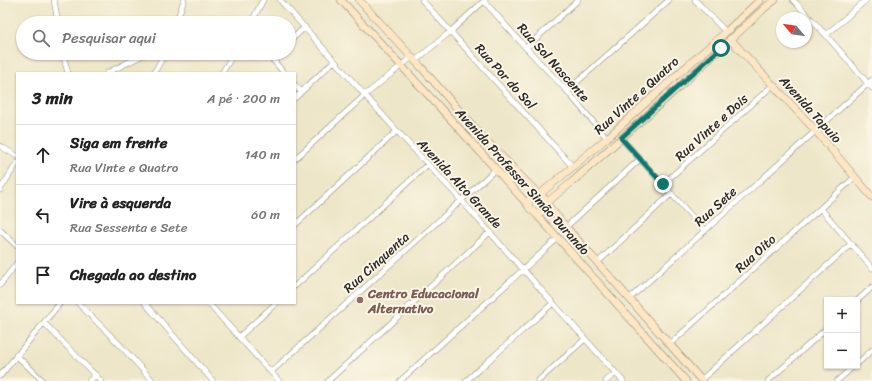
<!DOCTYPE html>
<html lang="pt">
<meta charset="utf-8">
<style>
:root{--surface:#fff;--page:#f2f2f2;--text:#222;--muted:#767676;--line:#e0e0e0}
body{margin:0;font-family:Sriracha,sans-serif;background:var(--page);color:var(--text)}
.controls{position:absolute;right:12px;bottom:12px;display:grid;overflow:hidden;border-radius:0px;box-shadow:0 1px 3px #0004}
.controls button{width:36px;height:36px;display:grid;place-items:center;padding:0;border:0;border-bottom:1px solid var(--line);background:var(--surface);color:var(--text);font:20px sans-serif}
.compass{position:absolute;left:776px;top:12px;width:36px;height:36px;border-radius:50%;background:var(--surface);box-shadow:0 1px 3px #0004;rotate:299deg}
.stop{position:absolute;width:12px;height:12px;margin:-9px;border:3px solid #0f766e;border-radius:50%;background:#fff}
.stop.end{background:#0f766e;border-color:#fff;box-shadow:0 1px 4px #0008}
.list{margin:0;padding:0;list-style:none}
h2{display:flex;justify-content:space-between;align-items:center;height:52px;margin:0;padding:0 16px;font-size:17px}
h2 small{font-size:13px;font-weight:400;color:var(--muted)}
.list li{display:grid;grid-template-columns:26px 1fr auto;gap:12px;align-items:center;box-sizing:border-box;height:60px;padding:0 16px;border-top:1px solid var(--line)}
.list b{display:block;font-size:15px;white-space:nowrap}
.list p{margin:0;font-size:13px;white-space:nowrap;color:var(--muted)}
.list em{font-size:13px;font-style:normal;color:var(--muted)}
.icon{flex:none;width:22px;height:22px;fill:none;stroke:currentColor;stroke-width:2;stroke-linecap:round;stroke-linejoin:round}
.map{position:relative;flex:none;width:872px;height:381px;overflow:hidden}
.search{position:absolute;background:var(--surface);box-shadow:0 1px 3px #0004;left:16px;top:16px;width:280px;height:44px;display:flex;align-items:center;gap:10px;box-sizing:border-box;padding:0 14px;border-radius:22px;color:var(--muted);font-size:15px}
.panel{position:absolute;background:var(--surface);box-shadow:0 1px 3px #0004;left:16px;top:72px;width:280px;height:232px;border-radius:0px}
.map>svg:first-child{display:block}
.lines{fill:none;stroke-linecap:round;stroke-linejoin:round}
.street-casing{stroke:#8c887a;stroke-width:6}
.secondary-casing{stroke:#8c887a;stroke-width:8}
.street{stroke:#fff;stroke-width:5}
.secondary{stroke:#fce6c4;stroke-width:7}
.route{stroke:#0f766e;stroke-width:5}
.education-dot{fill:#8d6e63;stroke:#fcf5e5;stroke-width:1.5}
.labels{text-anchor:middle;stroke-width:4;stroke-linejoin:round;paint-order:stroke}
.street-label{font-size:13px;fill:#2b2b2b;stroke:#fcf5e5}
.education-label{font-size:13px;font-weight:bold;fill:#785e54;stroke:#fcf5e5;text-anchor:start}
</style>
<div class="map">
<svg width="872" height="381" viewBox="0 0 872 381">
<rect width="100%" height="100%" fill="#fcf5e5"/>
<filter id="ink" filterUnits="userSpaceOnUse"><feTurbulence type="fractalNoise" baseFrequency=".025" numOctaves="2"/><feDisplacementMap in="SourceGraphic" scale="8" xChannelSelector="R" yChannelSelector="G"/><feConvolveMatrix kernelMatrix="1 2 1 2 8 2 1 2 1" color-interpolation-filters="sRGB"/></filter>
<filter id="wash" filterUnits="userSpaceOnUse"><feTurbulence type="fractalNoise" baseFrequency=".012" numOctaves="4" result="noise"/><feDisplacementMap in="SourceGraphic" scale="16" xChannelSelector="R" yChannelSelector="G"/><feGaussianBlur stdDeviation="0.9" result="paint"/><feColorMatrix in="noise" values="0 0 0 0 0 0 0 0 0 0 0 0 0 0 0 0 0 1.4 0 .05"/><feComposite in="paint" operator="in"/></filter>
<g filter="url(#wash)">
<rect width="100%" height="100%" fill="#ede6c8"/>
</g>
<g filter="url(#ink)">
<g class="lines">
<!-- street casing -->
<g class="street-casing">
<path id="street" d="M54,0l4,23
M280,0l117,131 64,69 92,103 70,78
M422,0l151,167
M695,0l31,32
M793,0l33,35 46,53
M484,1l42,47 41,43 40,47
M176,23l8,-23
M251,23l12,-23
M826,35l40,-35
M289,42l16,-15
M526,48l52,-48
M63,53l3,13 2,7
M267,53l17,20
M272,59l6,-6
M415,61l36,-30 34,-31
M107,73l40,-20
M154,73l11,-20
M222,73l12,-20
M295,85l6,7
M567,91l102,-91
M295,98l39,-37
M621,138l84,93
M0,146l17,10
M295,159l70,-64 47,-38
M663,184l110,-99
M0,190l17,-27
M821,209l51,59
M295,225l102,-94
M566,227l74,-68
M0,230l17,16
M597,263l74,-69
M0,285l17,-22
M295,286l133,-122
M630,298l242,-218
M857,301l15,-14
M78,303l42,42 33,36
M145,303l68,78
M208,303l71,78
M44,323l57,58
M239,337l37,-34
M670,344l185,-167
M16,355l27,26
M857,364l15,-14
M271,372l225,-203
M0,376l60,-73
M701,380l150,-136
M89,381l7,-6
M328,381l162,-149
M400,381l158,-143
M466,381l87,-78
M538,381l47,-42
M606,381l10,-8
M768,381l59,-53
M837,381l17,-15"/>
</g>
<!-- secondary casing -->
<g class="secondary-casing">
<path id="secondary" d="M341,0l113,123 74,82 2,4 5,4 23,25 128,143
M359,0l61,66 59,67 60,62 5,3 2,5 20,24 136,154
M730,39l85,91 57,67
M528,205c1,-7 5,-10 11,-10l68,-57 62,-56 57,-50 34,-32
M535,213h3l5,-2 2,-3 1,-5 26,-21 106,-94 89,-82 8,-6"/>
</g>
<!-- street -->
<use href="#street" class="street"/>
<!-- secondary -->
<use href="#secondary" class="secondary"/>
</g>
</g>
<g class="lines" filter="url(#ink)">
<!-- route -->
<path class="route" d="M663,184l-42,-46 100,-90"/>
</g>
<!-- markers -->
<circle class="education-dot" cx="360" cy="300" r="4"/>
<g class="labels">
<!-- street labels -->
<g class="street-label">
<text transform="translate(554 62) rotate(48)" y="5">Rua Sol Nascente</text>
<text transform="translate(506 76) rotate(48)" y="5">Rua Por do Sol</text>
<text transform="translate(636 95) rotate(-42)" y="5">Rua Vinte e Quatro</text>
<text transform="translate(811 109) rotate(48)" y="5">Avenida Tapuio</text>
<text transform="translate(711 127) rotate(-42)" y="5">Rua Vinte e Dois</text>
<text transform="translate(523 181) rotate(48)" y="5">Avenida Professor Simão Durando</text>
<text transform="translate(460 183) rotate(47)" y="5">Avenida Alto Grande</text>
<text transform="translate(715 206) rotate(-42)" y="5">Rua Sete</text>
<text transform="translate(755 253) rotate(-42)" y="5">Rua Oito</text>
<text transform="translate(376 262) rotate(-42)" y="5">Rua Cinquenta</text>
</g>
<!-- education labels -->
<g class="education-label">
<text x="368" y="298">Centro Educacional<tspan x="368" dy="15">Alternativo</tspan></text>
</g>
</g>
</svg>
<div class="controls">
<button>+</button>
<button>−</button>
</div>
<svg class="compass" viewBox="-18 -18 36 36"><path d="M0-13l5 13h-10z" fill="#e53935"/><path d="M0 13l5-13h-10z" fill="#767676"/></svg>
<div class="stop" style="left:721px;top:48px"></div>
<div class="stop end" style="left:663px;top:184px"></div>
<div class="search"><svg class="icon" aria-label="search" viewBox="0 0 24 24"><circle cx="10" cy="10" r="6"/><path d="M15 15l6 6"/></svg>Pesquisar aqui</div>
<section class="panel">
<h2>3 min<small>A pé · 200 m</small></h2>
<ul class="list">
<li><svg class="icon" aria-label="ahead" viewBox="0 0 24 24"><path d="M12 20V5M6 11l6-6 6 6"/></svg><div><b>Siga em frente</b><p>Rua Vinte e Quatro</p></div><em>140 m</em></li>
<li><svg class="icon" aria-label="left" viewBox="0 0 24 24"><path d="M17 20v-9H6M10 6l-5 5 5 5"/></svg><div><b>Vire à esquerda</b><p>Rua Sessenta e Sete</p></div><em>60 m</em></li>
<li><svg class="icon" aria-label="arrive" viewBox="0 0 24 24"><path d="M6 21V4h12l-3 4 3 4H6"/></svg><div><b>Chegada ao destino</b></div></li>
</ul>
</section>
</div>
